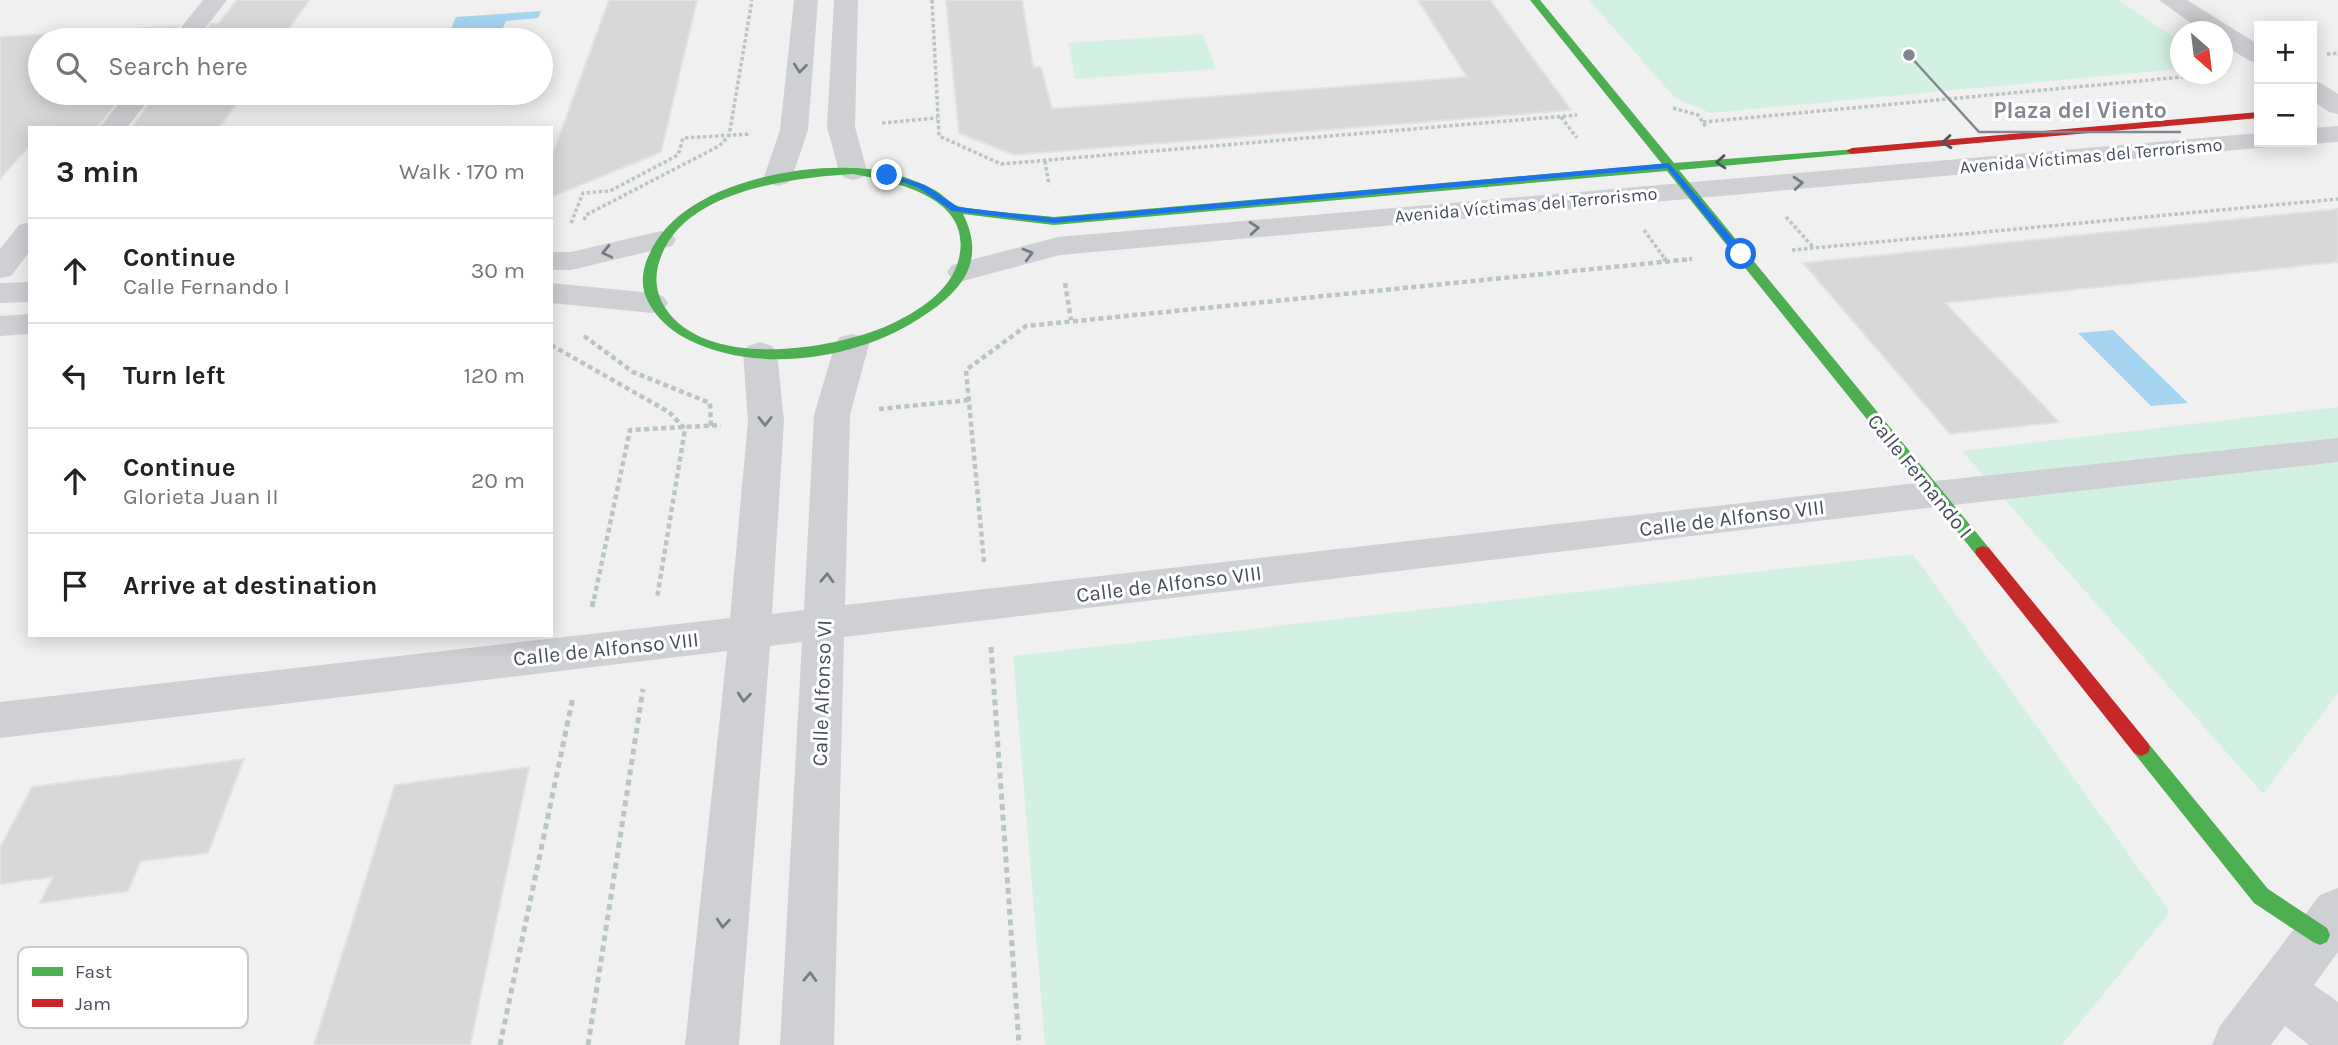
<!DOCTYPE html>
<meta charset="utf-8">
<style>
:root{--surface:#fff;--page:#f2f2f2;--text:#222;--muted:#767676;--line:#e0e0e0}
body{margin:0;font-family:Karla,sans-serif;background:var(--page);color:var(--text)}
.controls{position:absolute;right:21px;top:21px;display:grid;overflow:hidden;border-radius:0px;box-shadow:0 4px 18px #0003}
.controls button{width:63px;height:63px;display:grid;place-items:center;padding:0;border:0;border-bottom:2px solid var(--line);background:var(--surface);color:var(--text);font:35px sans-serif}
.compass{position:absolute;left:2170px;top:21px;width:63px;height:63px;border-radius:50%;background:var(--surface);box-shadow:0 4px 18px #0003;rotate:152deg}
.stop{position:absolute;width:21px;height:21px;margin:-16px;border:5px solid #1a73e8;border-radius:50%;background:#fff}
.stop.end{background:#1a73e8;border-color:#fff;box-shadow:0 2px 7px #0008}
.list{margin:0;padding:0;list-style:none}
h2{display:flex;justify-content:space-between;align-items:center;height:91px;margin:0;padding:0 28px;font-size:30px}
h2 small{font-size:23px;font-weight:400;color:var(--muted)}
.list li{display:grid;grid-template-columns:46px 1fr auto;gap:21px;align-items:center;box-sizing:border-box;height:105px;padding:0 28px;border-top:2px solid var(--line)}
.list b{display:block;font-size:26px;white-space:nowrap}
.list p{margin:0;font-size:23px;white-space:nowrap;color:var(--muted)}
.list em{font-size:23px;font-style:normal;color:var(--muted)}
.icon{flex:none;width:38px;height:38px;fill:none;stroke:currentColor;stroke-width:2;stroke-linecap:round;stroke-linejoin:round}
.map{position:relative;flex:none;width:2338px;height:1045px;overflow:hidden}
.search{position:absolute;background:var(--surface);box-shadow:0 4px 18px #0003;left:28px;top:28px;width:525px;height:77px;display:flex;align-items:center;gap:18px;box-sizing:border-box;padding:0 24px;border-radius:38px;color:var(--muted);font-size:26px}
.panel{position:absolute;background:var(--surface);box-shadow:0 4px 18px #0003;left:28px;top:126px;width:525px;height:511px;border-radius:0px}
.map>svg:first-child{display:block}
.green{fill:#d3f1e3}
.water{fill:#a5d5f1}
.building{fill:#d8d8db;stroke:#e2e2e3;stroke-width:2}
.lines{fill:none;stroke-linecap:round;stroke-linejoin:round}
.path-far2{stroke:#b9c6c4;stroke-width:3.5;stroke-dasharray:3.5 2.5;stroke-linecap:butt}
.path-far1{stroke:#b9c6c4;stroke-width:4.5;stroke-dasharray:5 3.5;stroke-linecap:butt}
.path{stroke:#b9c6c4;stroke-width:5;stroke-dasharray:6 4.5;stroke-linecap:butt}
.street{fill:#ced0d4;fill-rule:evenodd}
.fast{fill:#4caf50;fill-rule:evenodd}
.jam{fill:#c62828;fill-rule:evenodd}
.oneway{stroke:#767c87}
.oneway2{stroke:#47585d}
.route{fill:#1a73e8}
.labels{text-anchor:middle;stroke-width:6;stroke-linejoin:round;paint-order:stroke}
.far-street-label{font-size:18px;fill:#464e5e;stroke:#fff}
.street-label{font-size:21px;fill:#464e5e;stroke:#fff}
.key{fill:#fff;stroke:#c8cacf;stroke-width:2}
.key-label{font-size:19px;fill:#464e5e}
.leader{fill:none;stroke:#828791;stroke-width:2.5}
.callout-dot{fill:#828791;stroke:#fff;stroke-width:2.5}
.callout-label{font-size:23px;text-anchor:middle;font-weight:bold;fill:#828791;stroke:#fff;stroke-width:6;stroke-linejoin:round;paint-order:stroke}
</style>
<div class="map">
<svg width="2338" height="1045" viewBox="0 0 2338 1045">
<rect width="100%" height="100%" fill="#f1f0f0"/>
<!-- green -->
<path class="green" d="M1589,0h529l62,41v28l-470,44 -35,-15z
M1203,34l13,35 -141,10 -7,-36z
M2338,407v286l-75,101 -301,-343z
M1913,554l257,358 -108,133h-1017l-32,-389z"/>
<!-- water -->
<path class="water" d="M541,11l-3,7 -32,3 -5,11 -53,4 8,-19z
M2113,330l75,73 -37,3 -73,-73z"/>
<!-- building -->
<path class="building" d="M237,0h72l-28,40h-82l12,-16h7z
M609,0h88l-36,152 -110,45v-38z
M946,0h76l11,67h8l11,42 415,-32 -49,-77h72l81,110 -557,45 -55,-22z
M178,26l-10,14h-128v53h84l-27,35h-67v17l-30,34v-142z
M157,93h87l-25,35h-88z
M2338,209v53l-393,41 114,119 -109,12 -147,-171z
M244,759l-36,94 -67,8 -13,30 -88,12 13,-26 -53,7v-36l32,-61z
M529,767l-59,278h-156l81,-260z"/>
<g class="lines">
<!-- path-far2 -->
<path class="path-far2" d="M932,0l7,136 62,28 576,-49
M2327,54l11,-1
M1673,108l25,7 8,12
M1561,117l16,21
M1703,122l511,-48
M882,123l55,-5
M1045,161l4,24
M1786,217l27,30
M584,220l2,-5 133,-69 10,-10 23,-136
M571,223l12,-30 27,-2 68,-36 5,-17 68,-4
M1644,230l21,29
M1792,250l546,-51
M1689,259h3"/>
<!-- path-far1 -->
<path class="path-far1" d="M1664,258l2,3
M1065,283l6,37
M584,336l49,36 77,31 1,23
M551,345l118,67 16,17 -28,169
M879,409l90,-9
M984,562l-18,-192 60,-44 666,-67
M594,599l36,-169 91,-5"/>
<!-- path -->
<path class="path" d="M592,607l2,-10
M991,647l28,398
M500,1045l73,-348
M588,1045l55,-356"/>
<!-- street -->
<path class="street" d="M203,0h24l-31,40h-25z
M794,0h24l-10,130 -16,47 -4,6 -10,3 -10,-3 -4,-6 16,-47z
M834,0h24l-3,127 12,44 -4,6 -10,3 -10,-3 -4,-6 -12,-44z
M2159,0h28l72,45v18l-9,-2 -28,-17v-12h-19z
M2312,81l9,2 17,11v20l-9,-2 -17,-12z
M127,93h27l-27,35h-28z
M2338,126v16l-26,2 -10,-2h10v-14z
M2259,133v9h13l-3,5 -1209,108 -97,26 -11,-2 -5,-7 5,-7 106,-28z
M30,222v29l-19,25 -11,2v-29l19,-24z
M661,231l11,3 4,6 -4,6 -101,24h-20v-18h20z
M30,282v20l-30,1v-20z
M551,283l101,10 11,3 5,7 -5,7 -11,3 -101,-10z
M30,314v20l-30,2v-20z
M852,334l12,3 5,7 -19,71 -5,190 1090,-124 403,-43v24l-403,45 -1091,130 -10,408h-54l22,-403 -32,4 -31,399h-54l42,-394 -727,87v-36l730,-84 18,-197 -5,-68 5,-7 12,-4 12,4 5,7 7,68 -12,193 32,-4 10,-195 21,-71 5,-7z
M2338,888v64l-24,33 24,17v43h-29l-24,-19 -14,19h-59l8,-19 100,-131z"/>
<!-- fast -->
<path class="fast" d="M1530,0h10l134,163 182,-14 2,2 -6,3 -173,16 310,378 2,4 -2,4h-12l-310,-385 -613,54 -91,-11c25,50 -4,80 -46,106 -63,40 -160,54 -228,20 -20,-10 -39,-27 -45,-49 -3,-12 0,-26 5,-36 28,-67 137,-90 203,-87 26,0 58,9 81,21 8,4 14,11 22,16 9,5 83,10 99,12l608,-53zM853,174c43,8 120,23 106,84 -7,33 -42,54 -70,67 -56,25 -182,45 -223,-16 -12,-17 -12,-37 -4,-55 27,-65 130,-76 191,-80z
M2141,740l7,3 120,146 59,39 3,7 -3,7 -7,3 -7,-3 -59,-39 -120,-150 -2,-5 2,-5z"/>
<!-- jam -->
<path class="jam" d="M2259,112v6l-407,36 -6,-3 6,-3z
M1983,546l6,2 159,195 2,5 -2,5 -7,3 -7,-3 -157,-197 -2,-4 2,-4z"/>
</g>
<!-- one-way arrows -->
<defs><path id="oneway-chevron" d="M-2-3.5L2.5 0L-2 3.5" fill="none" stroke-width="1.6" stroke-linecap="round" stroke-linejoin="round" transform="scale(1.75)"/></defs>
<g class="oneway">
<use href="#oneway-chevron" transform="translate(800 68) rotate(96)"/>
<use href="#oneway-chevron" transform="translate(1798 183) rotate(-5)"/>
<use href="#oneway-chevron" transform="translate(1254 228) rotate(-5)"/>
<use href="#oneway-chevron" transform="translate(607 252) rotate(167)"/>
<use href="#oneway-chevron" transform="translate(1028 254) rotate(-15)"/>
<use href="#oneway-chevron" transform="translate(765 421) rotate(90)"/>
<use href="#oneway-chevron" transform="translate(827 578) rotate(-88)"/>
<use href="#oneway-chevron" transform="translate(744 697) rotate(95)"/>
<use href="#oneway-chevron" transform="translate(723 923) rotate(95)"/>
<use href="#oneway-chevron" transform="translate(810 977) rotate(-88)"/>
</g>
<g class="oneway2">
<use href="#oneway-chevron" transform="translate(1947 142) rotate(175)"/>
<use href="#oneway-chevron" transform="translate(1721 162) rotate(176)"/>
</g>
<!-- route -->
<path class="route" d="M1669,163l75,89v4h-7l-70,-88 -613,55 -102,-12 -33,-23 -36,-13 4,-2 38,12 33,22 96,11z"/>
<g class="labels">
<!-- far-street labels -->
<g class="far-street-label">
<text transform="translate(2091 156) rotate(-5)" y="6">Avenida Víctimas del Terrorismo</text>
<text transform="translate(1526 205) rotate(-5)" y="6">Avenida Víctimas del Terrorismo</text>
</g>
<!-- street labels -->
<g class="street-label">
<text transform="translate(1920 476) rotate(51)" y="7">Calle Fernando I</text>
<text transform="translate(1732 518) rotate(-7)" y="7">Calle de Alfonso VIII</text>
<text transform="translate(1169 584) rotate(-7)" y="7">Calle de Alfonso VIII</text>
<text transform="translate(606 649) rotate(-6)" y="7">Calle de Alfonso VIII</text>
<text transform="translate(822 693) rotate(-88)" y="7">Calle Alfonso VI</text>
</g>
</g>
<!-- legend -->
<rect x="18" y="947" width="230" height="81" rx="10" class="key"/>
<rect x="32" y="967" width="31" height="9" fill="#4caf50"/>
<rect x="32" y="999" width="31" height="8" fill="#c62828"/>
<g class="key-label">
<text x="75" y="978">Fast</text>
<text x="75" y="1010">Jam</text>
</g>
<!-- callouts -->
<path class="leader" d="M1909 55L1979 132H2181"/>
<circle class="callout-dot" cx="1909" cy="55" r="7"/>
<g class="callout-label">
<text x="2080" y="118">Plaza del Viento</text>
</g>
</svg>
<div class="controls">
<button>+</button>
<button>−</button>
</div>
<svg class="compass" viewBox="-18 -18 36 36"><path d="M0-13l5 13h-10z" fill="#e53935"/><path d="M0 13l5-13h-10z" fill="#767676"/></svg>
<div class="stop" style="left:1741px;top:254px"></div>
<div class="stop end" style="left:887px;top:175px"></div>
<div class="search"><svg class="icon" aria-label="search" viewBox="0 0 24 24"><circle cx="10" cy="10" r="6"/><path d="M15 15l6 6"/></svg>Search here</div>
<section class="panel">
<h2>3 min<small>Walk · 170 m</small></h2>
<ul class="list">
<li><svg class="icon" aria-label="ahead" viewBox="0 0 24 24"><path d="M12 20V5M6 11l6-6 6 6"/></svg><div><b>Continue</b><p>Calle Fernando I</p></div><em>30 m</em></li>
<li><svg class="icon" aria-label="left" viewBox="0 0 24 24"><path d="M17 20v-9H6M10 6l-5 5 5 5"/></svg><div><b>Turn left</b></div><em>120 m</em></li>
<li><svg class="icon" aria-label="ahead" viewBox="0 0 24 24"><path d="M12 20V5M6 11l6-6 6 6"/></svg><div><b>Continue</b><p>Glorieta Juan II</p></div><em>20 m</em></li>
<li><svg class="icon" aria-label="arrive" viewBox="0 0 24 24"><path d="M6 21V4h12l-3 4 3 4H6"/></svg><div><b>Arrive at destination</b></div></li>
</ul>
</section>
</div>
